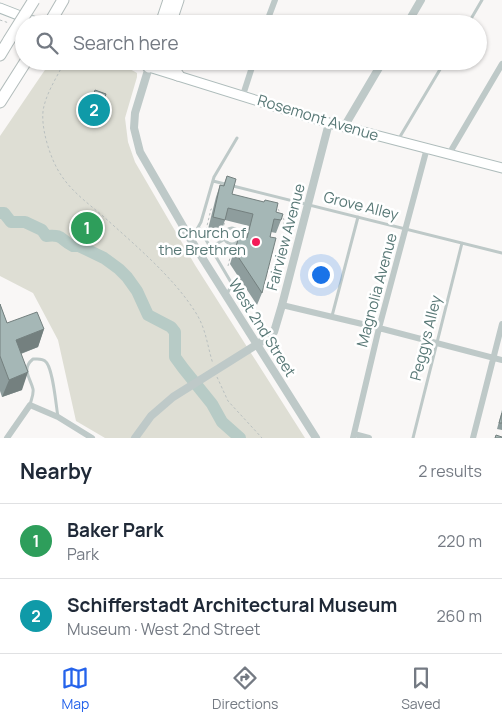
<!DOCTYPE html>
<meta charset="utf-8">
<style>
:root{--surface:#fff;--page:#f2f2f3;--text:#1f2937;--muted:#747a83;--line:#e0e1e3;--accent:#2563eb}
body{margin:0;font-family:Manrope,sans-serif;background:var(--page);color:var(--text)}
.you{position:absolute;left:320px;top:274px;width:18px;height:18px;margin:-12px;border:4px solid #fff;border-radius:50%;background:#1a73e8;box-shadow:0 0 0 8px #1a73e833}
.badge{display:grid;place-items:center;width:32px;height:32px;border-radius:50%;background:var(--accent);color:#fff;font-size:16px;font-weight:700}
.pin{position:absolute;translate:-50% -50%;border:2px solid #fff;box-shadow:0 1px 5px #0006}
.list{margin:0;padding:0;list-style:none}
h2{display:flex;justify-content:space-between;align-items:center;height:65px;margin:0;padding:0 20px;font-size:21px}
h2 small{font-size:16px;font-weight:400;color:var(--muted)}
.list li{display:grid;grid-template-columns:32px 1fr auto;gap:15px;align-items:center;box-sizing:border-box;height:75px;padding:0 20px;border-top:1px solid var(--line)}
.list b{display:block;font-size:19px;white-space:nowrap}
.list p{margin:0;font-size:16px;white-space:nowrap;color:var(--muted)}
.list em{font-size:16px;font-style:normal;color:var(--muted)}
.icon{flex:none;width:28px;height:28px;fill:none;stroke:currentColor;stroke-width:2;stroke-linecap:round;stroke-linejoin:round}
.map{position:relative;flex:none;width:502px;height:438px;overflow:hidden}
.search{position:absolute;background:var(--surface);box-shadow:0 1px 4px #0004;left:15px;right:15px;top:15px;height:55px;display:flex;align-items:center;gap:12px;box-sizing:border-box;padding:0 18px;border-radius:28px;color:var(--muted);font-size:19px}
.sheet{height:215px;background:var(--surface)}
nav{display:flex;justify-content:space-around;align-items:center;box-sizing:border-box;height:70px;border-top:1px solid var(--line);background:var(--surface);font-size:14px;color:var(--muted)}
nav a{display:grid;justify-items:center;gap:2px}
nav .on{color:var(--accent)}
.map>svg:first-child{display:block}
.green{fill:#deded4}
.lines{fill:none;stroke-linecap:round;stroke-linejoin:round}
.river{stroke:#b7cbc6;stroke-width:12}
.secondary-casing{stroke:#aebcbb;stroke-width:11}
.motorway-casing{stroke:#b2bcbb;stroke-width:13}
.path{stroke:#b9c0c0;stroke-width:1;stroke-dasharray:2.5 2.5;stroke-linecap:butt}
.service{stroke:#bec9c8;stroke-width:3}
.minor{stroke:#bec9c8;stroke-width:6}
.tertiary{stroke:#bec9c8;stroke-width:8}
.secondary{stroke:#fff;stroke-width:9}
.motorway{stroke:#fff;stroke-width:11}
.motorway-bridge-casing{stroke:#b2bcbb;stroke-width:13;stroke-linecap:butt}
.motorway-bridge{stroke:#fff;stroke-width:11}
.wall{fill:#8e9d9d}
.shaded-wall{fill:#74807f}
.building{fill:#a5b7b6;stroke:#74807f}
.poi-dot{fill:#f51a58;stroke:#fff;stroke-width:2}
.labels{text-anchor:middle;stroke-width:5;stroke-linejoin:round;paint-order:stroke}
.street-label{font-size:15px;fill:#587876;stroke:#fff}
.poi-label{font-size:15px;fill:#587876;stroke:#fff;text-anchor:end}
</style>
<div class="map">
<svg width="502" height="438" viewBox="0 0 502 438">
<rect width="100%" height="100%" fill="#f9f7f6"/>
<!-- green -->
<path class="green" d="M51,61c23,0 67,-2 86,12v4l-12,41 3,24 7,20 60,103 110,173h-200l-29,-17 -18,-81 -25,-47 -33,-17v-140z"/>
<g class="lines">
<!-- river -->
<path class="river" d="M0,213h4l7,9h14l17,8 4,6c18,-2 14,4 27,10h6l25,12 15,11 8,8 10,14 11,24 23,12 4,5v25l8,11 29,36 10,18 18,16"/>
<!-- secondary casing -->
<g class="secondary-casing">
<path id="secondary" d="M0,8l41,16
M136,61l13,6 180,56 173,45"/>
</g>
<!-- motorway casing -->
<g class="motorway-casing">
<path id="motorway" d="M49,24l14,-24
M161,24l8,-24
M170,24l8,-24
M0,55l9,-15
M168,61l10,14
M149,67l5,-6
M0,102l26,-41"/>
</g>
<!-- path -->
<path class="path" d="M0,20l9,3
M65,61c-7,14 -17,29 -21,45 -5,18 6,53 17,69 11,17 28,29 43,42 31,28 68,59 90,93 12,17 13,35 19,54
M278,209l6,11v8
M280,228l14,2
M206,230l5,-21h1
M209,235l9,1
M221,235l4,-14
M221,253l8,2
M228,266l4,-17
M217,377l11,24 34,37"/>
<!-- service -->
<path class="service" d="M468,24l14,-24
M398,140l47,-79
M213,181l289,72
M199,228l33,56 -5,10
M224 236a8 8 0 1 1 16 0a8 8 0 1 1-16 0Z
M191,240l10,-18 13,-45 23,-39
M211,247l14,-8
M332,316l26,-99
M30,405c1,-5 4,-11 3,-16 -3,-12 -12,-20 0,-30 4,0 9,-1 12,2 8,5 11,45 13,56
M413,438l49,-195"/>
<!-- minor -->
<path class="minor" d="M266,24l9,-24
M243,95l11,-34
M449,154l53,-90
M282,305l97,23 123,32
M354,434l15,4
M7,438l23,-33 28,12 34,21
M353,438l26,-110 48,-180
M473,438l29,-114"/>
<!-- tertiary -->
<path class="tertiary" d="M407,24l14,-24
M149,67l-14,46 -1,15 6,24 51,88 125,198
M344,127l39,-66
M135,438l16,-22 22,-19 94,-59 7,-6 8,-27 47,-182"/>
<!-- secondary -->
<use href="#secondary" class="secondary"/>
<!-- motorway -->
<use href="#motorway" class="motorway"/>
<!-- motorway-bridge casing -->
<g class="motorway-bridge-casing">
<path id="motorway-bridge" d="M9,40l25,-40"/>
</g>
<!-- motorway-bridge -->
<use href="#motorway-bridge" class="motorway-bridge"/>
</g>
<!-- wall -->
<path class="wall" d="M95,90l11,4 -8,24 -4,-1 -2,6 -8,-3z
M227,176l5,18 44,18 5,8 -5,13 -5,-1 -9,61 -5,12 -27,-41 4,-13 4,-12h3l5,-1 3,-12 -24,-6 -4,12 -13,-3 8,-32 4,-12 3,1z
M0,304l7,19 37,6 -6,18 -17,7 1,36 -20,7 -2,-6z
M502,410v20l-5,-1z"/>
<!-- shaded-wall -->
<path class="shaded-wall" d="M44,329l-6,18 -29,11 7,-18z
M28,372l-6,18 -20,7 7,-17z"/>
<!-- building -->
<path class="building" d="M95,90l11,4 -5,15 -3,-2 -3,6 -7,-2z
M227,176l9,3 -4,15 32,8 1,-2 13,3 -2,9 7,2 -2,6 -7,-1 -4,18 6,1 -14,55 -27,-41 3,-13h3l1,-2 5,1 6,-24 -25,-6 -3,12 -12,-3 7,-32 4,1z
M0,304l7,19 30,-11 7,17 -28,11 12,32 -19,8 -9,-24z
M502,413v10h-3z
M496,435l6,2v1h-7z"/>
<!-- markers -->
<circle class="poi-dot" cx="256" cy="242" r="5"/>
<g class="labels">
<!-- street labels -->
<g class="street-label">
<text transform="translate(318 118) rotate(17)" y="5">Rosemont Avenue</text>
<text transform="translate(361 206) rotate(14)" y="5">Grove Alley</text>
<text transform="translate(286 237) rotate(-75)" y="5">Fairview Avenue</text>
<text transform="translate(377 290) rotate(-75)" y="5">Magnolia Avenue</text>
<text transform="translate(262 328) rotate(58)" y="5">West 2nd Street</text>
<text transform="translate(426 338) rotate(-76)" y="5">Peggys Alley</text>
</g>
<!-- poi labels -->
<g class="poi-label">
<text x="246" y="238">Church of<tspan x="246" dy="17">the Brethren</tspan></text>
</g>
</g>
</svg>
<div class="you"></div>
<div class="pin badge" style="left:87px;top:228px;background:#2e9e5b">1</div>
<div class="pin badge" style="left:94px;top:110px;background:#0f9aa8">2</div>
<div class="search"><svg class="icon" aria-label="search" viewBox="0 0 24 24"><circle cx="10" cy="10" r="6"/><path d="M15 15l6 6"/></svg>Search here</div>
</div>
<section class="sheet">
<h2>Nearby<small>2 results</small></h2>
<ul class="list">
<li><span class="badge" style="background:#2e9e5b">1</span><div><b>Baker Park</b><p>Park</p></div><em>220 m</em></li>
<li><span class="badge" style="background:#0f9aa8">2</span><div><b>Schifferstadt Architectural Museum</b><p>Museum · West 2nd Street</p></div><em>260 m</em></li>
</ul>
</section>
<nav>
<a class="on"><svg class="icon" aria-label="map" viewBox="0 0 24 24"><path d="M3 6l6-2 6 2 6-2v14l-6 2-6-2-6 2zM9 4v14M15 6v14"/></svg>Map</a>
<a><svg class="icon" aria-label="directions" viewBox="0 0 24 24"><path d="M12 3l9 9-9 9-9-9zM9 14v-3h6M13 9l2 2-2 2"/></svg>Directions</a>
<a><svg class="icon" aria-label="saved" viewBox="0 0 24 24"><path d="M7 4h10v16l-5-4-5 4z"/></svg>Saved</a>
</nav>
